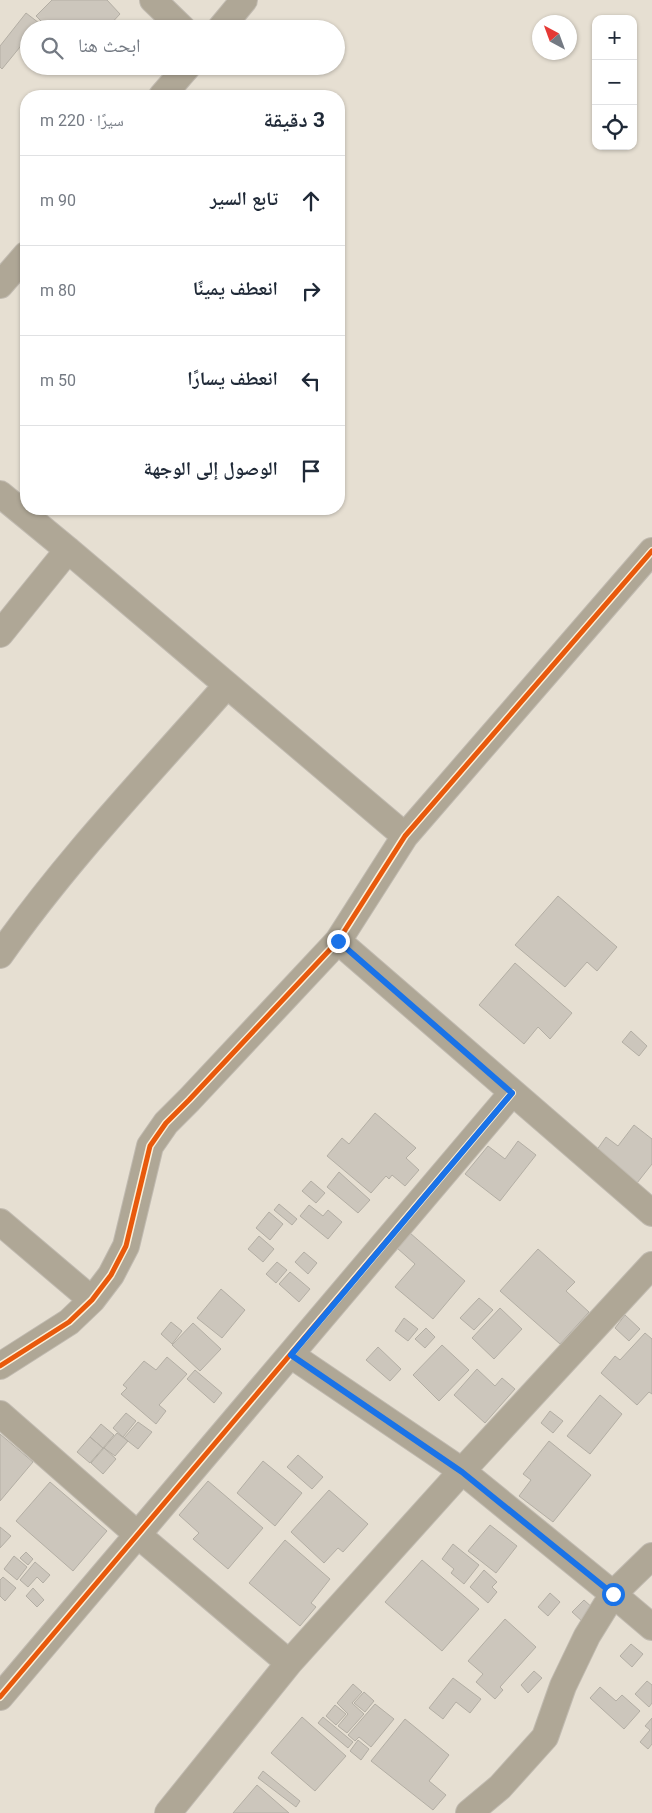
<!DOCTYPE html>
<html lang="ar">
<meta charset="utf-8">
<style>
:root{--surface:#fff;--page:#f2f2f3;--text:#1f2937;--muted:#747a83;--line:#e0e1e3}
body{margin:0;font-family:Roboto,"Noto Naskh Arabic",sans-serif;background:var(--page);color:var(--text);direction:rtl}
.controls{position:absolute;right:15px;top:15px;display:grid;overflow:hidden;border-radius:10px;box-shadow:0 1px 4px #0004}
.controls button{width:45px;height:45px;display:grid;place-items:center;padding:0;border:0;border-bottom:1px solid var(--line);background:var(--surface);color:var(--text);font:25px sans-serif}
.compass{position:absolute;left:532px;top:15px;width:45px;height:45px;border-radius:50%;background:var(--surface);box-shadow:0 1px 4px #0004;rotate:319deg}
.stop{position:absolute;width:15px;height:15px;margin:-11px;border:4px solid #1a73e8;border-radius:50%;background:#fff}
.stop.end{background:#1a73e8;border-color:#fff;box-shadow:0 1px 5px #0008}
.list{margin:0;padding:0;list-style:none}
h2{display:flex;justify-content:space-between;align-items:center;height:65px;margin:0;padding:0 20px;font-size:21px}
h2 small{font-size:16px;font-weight:400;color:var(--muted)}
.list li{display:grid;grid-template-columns:32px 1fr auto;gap:15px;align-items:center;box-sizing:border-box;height:90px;padding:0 20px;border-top:1px solid var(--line)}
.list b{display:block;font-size:19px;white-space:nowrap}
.list em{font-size:16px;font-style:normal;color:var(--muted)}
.icon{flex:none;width:28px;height:28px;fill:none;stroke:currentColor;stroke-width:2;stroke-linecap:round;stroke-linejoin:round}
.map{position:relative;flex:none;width:652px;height:1813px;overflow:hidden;direction:ltr}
.search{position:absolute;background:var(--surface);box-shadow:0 1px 4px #0004;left:20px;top:20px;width:325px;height:55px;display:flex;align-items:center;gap:12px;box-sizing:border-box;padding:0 18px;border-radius:28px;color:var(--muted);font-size:19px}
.panel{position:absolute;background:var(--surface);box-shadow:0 1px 4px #0004;left:20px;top:90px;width:325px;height:425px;border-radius:20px;direction:rtl}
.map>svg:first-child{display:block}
.building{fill:#ccc6bc;stroke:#b3aea4}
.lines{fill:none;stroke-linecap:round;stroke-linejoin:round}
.street-casing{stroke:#c0bab0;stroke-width:28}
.street{stroke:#afa796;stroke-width:26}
.cycleway-casing{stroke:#fbefd7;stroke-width:8}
.cycleway{stroke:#e8590c;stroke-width:5}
.route{stroke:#1a73e8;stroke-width:6}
</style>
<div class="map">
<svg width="652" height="1813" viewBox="0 0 652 1813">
<rect width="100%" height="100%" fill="#e6dfd2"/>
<!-- building -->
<path class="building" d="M52,0h55l13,14 -14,15h-35l-4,-4 -4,4h-14l-13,-13z
M26,13l13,10 -5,6h-5v7l-27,33 -2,-2v-21z
M558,896l59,51 -20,24 -10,-9 -22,25 -50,-42z
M515,963l57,50 -22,26 -12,-12 -14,17 -45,-39z
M631,1031l16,15 -8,10 -17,-14z
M375,1113l41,35 -10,10 13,12 -14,16 -13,-11 -3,4 -3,-3 -15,17 -44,-37 15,-18 7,6z
M634,1125l18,14v25l-15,19 -41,-32 10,-14 12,9z
M518,1141l18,14 -36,46 -35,-27 23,-28 17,13z
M339,1172l31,28 -12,13 -31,-26z
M311,1181l14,12 -9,10 -14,-12z
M279,1204l18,15 -5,6 -18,-15z
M309,1205l14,11 5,-6 14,12 -14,17 -28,-23z
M269,1212l14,12 -13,16 -14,-12z
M410,1233l55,48 -32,38 -38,-32 20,-23 -18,-16z
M259,1236l15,13 -11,13 -15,-13z
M538,1249l37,33 -9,9 23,21 -29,32 -60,-53z
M304,1252l13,11 -9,11 -13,-12z
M277,1262l10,8 -11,13 -10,-9z
M290,1272l20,17 -11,13 -20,-18z
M221,1289l24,21 -23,28 -25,-20z
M479,1298l14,12 -19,20 -14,-12z
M500,1308l22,21 -28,30 -22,-21z
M625,1315l15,14 -11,12 -14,-13z
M404,1318l14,11 -10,12 -13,-10z
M171,1322l11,9 -10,13 -11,-10z
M193,1323l28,26 -21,22 -28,-26z
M426,1328l9,9 -10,11 -10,-9z
M645,1333l7,6v55l-3,-2 -12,13 -36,-32 14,-17 5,4z
M442,1345l27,25 -30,31 -26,-26z
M378,1347l23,22 -11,12 -24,-21z
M167,1357l20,17 -28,31 7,6 -10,13 -35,-30 6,-6 -4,-3 21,-24 12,9z
M477,1369l18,17 7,-8 13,11 -30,34 -31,-28z
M195,1370l27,23 -8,10 -27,-24z
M600,1395l22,19 -32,40 -23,-18z
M550,1411l13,10 -10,12 -12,-10z
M126,1413l10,8 -13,16 -10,-9z
M138,1422l14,10 -14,17 -14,-11z
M101,1424l13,11 -11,13 -13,-11z
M117,1433l11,8 -13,15 -11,-8z
M0,1434l33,28 -33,39z
M90,1437l13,11 -13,15 -13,-11z
M549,1441l42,34 -38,47 -34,-26 12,-16 -8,-6z
M104,1448l12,11 -13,15 -12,-11z
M298,1455l25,22 -11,12 -25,-22z
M263,1461l39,32 -27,33 -38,-33z
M208,1481l55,47 -35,41 -35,-30 6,-6 -20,-18z
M50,1482l57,49 -34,40 -57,-50z
M329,1490l39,34 -25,28 -5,-4 -14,15 -33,-31z
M490,1525l27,21 -21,27 -28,-22z
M0,1527l11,9 -11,12z
M285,1540l45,39 -19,24 5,4 -16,19 -51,-43z
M453,1544l26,21 -15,19 -13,-11 3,-4 -12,-10z
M26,1552l7,7 -5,6 -8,-7z
M14,1556l13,11 -10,13 -13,-11z
M422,1560l57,49 -37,42 -57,-49z
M35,1562l15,13 -7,8 -6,-6 -9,10 -8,-7z
M484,1570l13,12 -5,5 5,5 -9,11 -18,-16z
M3,1577l13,11 -11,13 -5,-5v-16z
M33,1588l11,12 -7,7 -11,-11z
M550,1593l10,9 -12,14 -10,-9z
M584,1600l11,10 -12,12 -11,-10z
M505,1619l31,28 -36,40 3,3 -8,9 -19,-17 7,-8 -15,-13z
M631,1644l12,10 -11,13 -12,-11z
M534,1671l8,7 -14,15 -7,-8z
M453,1678l28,21 -11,14 -14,-11 -13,17 -14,-11z
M647,1681l5,4v18l-3,4 -14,-13z
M353,1684l9,8 -10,11 12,11 -17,19 -9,-7 10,-12 -11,-11z
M600,1687l16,14 6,-6 18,16 -16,18 -34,-31z
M364,1692l10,9 -9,11 -11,-9z
M375,1704l19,15 -23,28 -12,-10 -4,4 -7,-6z
M335,1705l11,9 -10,11 -10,-9z
M302,1717l44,39 -31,35 -44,-38z
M323,1717l30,25 -5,6 -30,-25z
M652,1718v26l-4,5 -8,-7 10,-12 -5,-4z
M405,1719l44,36 -20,26 17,14 -13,15 -62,-49z
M358,1740l11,9 -8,11 -11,-9z
M263,1771l37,30 -4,6 -38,-29z
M257,1785l32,28h-56z"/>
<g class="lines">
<!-- street casing -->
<g class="street-casing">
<path id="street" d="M153,0l30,29
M220,29l24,-29
M162,96l26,-30
M0,285l26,-30
M0,494l68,56 337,286
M0,634l68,-84
M338,941l314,272
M0,955c67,-96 150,-182 227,-270
M0,1222l92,78
M291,1355l171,116 151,123 39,33
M0,1366l69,-44 23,-22 19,-25 15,-29 24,-100 16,-23 23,-23 149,-159 67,-105 247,-285
M0,1414l138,121 151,128
M0,1697l512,-604
M168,1813l121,-150 173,-192 190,-206
M469,1813l31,-26 45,-50 18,-51 24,-50 26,-42 39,-38"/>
</g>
<!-- street -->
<use href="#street" class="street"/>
<!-- cycleway casing -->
<g class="cycleway-casing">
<path id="cycleway" d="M0,1366l69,-44 23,-22 19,-25 15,-29 24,-100 16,-23 23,-23 149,-159 67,-105 247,-285
M0,1697l512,-604"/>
</g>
<!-- cycleway -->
<use href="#cycleway" class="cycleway"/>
</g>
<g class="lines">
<!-- route -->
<path class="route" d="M338,941l174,152 -221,262 171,117 151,122"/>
</g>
</svg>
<div class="controls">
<button>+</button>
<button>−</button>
<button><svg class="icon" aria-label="locate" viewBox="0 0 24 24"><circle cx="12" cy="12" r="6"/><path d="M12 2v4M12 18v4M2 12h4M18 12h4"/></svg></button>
</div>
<svg class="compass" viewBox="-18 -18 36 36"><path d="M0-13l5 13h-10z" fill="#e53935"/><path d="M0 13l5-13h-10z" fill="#747a83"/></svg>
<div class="stop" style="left:613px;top:1594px"></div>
<div class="stop end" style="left:338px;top:941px"></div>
<div class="search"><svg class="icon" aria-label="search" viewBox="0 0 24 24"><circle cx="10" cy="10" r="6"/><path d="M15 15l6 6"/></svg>ابحث هنا</div>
<section class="panel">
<h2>3 دقيقة<small>سيرًا · 220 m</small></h2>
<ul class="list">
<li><svg class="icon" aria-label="ahead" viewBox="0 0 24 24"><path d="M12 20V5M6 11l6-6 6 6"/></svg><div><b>تابع السير</b></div><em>90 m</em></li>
<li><svg class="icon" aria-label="right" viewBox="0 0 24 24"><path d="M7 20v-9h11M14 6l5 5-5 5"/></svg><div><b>انعطف يمينًا</b></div><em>80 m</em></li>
<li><svg class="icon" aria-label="left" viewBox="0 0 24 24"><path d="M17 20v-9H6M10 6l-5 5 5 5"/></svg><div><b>انعطف يسارًا</b></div><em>50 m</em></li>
<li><svg class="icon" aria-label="arrive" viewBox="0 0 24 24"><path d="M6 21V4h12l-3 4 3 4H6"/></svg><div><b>الوصول إلى الوجهة</b></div></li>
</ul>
</section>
</div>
